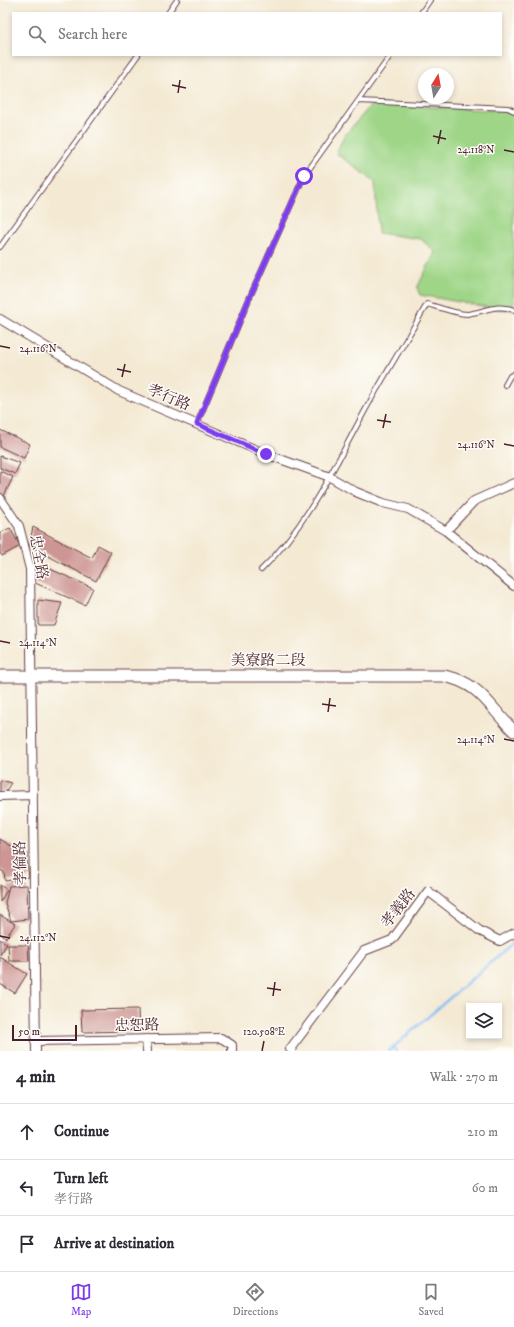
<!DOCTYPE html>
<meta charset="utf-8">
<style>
:root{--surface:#fff;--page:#f7f7f7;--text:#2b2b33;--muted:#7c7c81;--line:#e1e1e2;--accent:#7c3aed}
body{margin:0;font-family:"IM FELL DW Pica","Noto Serif TC",serif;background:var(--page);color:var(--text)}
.controls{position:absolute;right:12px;bottom:12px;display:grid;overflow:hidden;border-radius:0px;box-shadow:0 2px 6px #0003}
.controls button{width:36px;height:36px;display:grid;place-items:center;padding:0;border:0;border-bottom:1px solid var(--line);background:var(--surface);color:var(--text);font:20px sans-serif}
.compass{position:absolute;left:418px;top:68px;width:36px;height:36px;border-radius:50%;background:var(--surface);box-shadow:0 2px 6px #0003;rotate:11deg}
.scale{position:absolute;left:12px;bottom:10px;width:65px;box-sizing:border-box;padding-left:4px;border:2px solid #4a1f2b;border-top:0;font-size:11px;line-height:14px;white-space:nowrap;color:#4a1f2b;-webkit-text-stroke:3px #fdfcf7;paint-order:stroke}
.stop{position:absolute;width:12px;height:12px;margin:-9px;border:3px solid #7c3aed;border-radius:50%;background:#fff}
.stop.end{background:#7c3aed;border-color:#fff;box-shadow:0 1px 4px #0008}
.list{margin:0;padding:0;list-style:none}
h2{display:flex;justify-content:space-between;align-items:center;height:52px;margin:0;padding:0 16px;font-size:17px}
h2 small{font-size:13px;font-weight:400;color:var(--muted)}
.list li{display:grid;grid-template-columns:26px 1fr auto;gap:12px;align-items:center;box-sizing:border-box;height:56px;padding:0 16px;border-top:1px solid var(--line)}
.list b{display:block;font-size:15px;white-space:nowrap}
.list p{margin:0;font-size:13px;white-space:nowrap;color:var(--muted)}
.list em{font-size:13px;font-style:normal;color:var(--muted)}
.icon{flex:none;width:22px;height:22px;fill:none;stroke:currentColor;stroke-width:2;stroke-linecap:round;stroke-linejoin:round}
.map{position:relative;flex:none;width:514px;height:1051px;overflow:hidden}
.search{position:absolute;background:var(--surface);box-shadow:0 2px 6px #0003;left:12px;right:12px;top:12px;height:44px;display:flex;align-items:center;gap:10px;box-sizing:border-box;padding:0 14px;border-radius:0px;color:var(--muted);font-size:15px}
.sheet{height:220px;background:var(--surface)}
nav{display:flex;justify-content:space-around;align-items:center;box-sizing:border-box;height:56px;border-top:1px solid var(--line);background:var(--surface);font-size:11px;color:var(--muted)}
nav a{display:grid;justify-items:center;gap:2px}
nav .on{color:var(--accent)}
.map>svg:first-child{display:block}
.green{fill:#9ed586;stroke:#747a58}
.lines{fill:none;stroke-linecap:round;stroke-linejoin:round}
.stream{stroke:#89bbf6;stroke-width:2.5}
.building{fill:#cd9593}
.lane-casing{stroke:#643d44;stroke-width:6}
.street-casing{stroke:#643d44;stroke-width:10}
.secondary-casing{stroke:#643d44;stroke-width:13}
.lane{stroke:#fff;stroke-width:4}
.street{stroke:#fff;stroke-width:8}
.secondary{stroke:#fff;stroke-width:11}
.route{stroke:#7c3aed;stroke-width:5}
.ticks{fill:none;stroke:#4a1f2b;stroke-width:1.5}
.labels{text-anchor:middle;stroke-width:3;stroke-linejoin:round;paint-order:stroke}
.street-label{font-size:15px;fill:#4a1f2b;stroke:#fdfcf7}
.ticks-label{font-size:10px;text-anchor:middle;fill:#4a1f2b;stroke:#fdfcf7;stroke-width:3;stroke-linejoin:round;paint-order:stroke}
</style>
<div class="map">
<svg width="514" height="1051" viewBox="0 0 514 1051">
<rect width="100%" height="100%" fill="#fdfcf7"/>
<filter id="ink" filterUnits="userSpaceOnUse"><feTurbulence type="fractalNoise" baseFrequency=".025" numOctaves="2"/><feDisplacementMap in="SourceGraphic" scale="8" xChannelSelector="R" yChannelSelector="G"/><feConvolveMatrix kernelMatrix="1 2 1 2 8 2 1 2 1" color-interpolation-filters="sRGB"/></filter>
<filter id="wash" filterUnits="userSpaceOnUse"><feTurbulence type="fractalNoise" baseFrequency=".012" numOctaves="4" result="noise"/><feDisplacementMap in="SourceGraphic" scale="16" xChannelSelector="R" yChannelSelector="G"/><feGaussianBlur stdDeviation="0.9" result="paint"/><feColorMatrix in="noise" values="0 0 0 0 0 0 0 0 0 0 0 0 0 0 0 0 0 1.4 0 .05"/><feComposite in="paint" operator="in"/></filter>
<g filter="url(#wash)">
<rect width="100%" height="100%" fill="#f4ead4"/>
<!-- green -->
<path class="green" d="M372,104l135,7 7,3v196l-16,-1 -78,-14 -3,-7 18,-36 -14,-13 -43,-6 -3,-51 -39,-29 8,-17z"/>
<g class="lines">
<!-- stream -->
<path class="stream" d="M393,1048l3,3
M389,1051l125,-109"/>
</g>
<g id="blocks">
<!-- building -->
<path class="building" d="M0,430l30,14 -6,14 -24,-11z
M0,456l20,7 -5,11 -15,-6z
M0,471l13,6 -9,19 -4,-4z
M33,527l59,31 6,-13 13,7 -15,29 -67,-35z
M10,528l10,18 -18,10 -2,-3v-20z
M41,565l52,23 -8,17 -52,-23z
M38,600l24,3 -8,22h-16z
M0,780l11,3 -6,9h-5z
M0,839l26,16 3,22 -24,4 -1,-9 -4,-2z
M0,885l7,5 -7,12z
M27,885l1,34 -17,2 -6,-18 4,-17z
M0,915l15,9 -9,14 -6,-4z
M0,939l7,5 -7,11z
M8,945h20l1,16h-20z
M0,957l27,17 -12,19 -15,-9z
M138,1009l1,22 -57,1 -1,-22z"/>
</g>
</g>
<g filter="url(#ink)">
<use href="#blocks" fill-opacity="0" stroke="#643d44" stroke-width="1"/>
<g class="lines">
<!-- lane casing -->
<g class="lane-casing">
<path id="lane" d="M168,13l9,-13
M421,13l9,-13
M359,101l149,7 6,3
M0,247l138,-192
M505,385l5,-9 4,-2
M197,424l52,-125 55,-123 87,-121
M261,570c47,-45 75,-107 106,-163 19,-34 40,-68 60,-103 10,3 30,10 40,10 16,-2 31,-11 47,-4"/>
</g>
<!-- street casing -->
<g class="street-casing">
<path id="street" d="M0,319l119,72 147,63 64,23 26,15 27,11 25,6 38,22 68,55
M0,498l19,28 11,43 6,482
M446,531l28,-30 40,-18
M0,796l33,-1
M146,1039l1,12
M35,1041l186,-3 11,7v6
M292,1051l-2,-2 74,-98 28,-11 36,-49 52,40 20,10 14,-8"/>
</g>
<!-- secondary casing -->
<g class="secondary-casing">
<path id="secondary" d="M0,676h444c37,7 45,31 70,55"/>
</g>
<!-- lane -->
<use href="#lane" class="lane"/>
<!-- street -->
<use href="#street" class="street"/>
<!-- secondary -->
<use href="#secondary" class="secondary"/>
</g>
</g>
<g class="lines" filter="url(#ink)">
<!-- route -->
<path class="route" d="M266,454l-69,-30 52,-125 55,-123"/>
</g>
<!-- ticks -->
<path class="ticks" d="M172,85l14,3M178,93l2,-13M433,136l13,3M438,144l3,-14M504,150l10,2M0,346l10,2M117,369l14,3M122,377l3,-13M377,420l14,2M383,428l3,-14M504,444l10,2M0,641l10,2M322,704l14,2M328,712l2,-14M504,739l10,2M0,936l10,2M267,988l14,2M273,996l2,-14M262,1051l2,-10"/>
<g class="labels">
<!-- street labels -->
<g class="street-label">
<text transform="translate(169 397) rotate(23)" y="5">孝行路</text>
<text transform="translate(39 557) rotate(80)" y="5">忠全路</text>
<text x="268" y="665">美寮路二段</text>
<text transform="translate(20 863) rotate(-91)" y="5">孝倫路</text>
<text transform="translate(398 908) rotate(-52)" y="5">孝義路</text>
<text transform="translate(137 1025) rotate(-1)" y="5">忠恕路</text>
</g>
</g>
<g class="ticks-label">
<text x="476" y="153">24.118°N</text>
<text x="38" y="352">24.116°N</text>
<text x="476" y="448">24.116°N</text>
<text x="38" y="646">24.114°N</text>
<text x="476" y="743">24.114°N</text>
<text x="38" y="941">24.112°N</text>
<text x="264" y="1035">120.508°E</text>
</g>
</svg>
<div class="controls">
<button><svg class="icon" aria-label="layers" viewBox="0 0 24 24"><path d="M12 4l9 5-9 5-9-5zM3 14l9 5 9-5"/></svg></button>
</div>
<svg class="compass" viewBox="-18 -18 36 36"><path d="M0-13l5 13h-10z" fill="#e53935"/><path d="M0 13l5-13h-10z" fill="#7c7c81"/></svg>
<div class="scale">50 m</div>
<div class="stop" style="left:304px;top:176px"></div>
<div class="stop end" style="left:266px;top:454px"></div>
<div class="search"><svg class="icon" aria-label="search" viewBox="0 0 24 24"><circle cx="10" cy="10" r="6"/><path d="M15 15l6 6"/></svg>Search here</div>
</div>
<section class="sheet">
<h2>4 min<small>Walk · 270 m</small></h2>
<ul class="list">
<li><svg class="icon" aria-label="ahead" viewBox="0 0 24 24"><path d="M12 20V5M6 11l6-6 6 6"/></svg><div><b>Continue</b></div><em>210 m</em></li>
<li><svg class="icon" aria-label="left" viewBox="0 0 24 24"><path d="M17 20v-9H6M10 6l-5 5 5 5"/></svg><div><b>Turn left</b><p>孝行路</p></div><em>60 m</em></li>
<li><svg class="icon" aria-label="arrive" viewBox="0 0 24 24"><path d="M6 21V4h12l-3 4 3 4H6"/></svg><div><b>Arrive at destination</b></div></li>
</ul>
</section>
<nav>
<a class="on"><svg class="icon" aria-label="map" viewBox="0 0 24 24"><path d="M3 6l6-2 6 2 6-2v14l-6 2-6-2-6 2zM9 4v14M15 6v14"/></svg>Map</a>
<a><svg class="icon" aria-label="directions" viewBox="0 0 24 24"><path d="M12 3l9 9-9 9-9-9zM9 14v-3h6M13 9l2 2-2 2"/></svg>Directions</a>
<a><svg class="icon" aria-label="saved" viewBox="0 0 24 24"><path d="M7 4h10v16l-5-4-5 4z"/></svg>Saved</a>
</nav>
